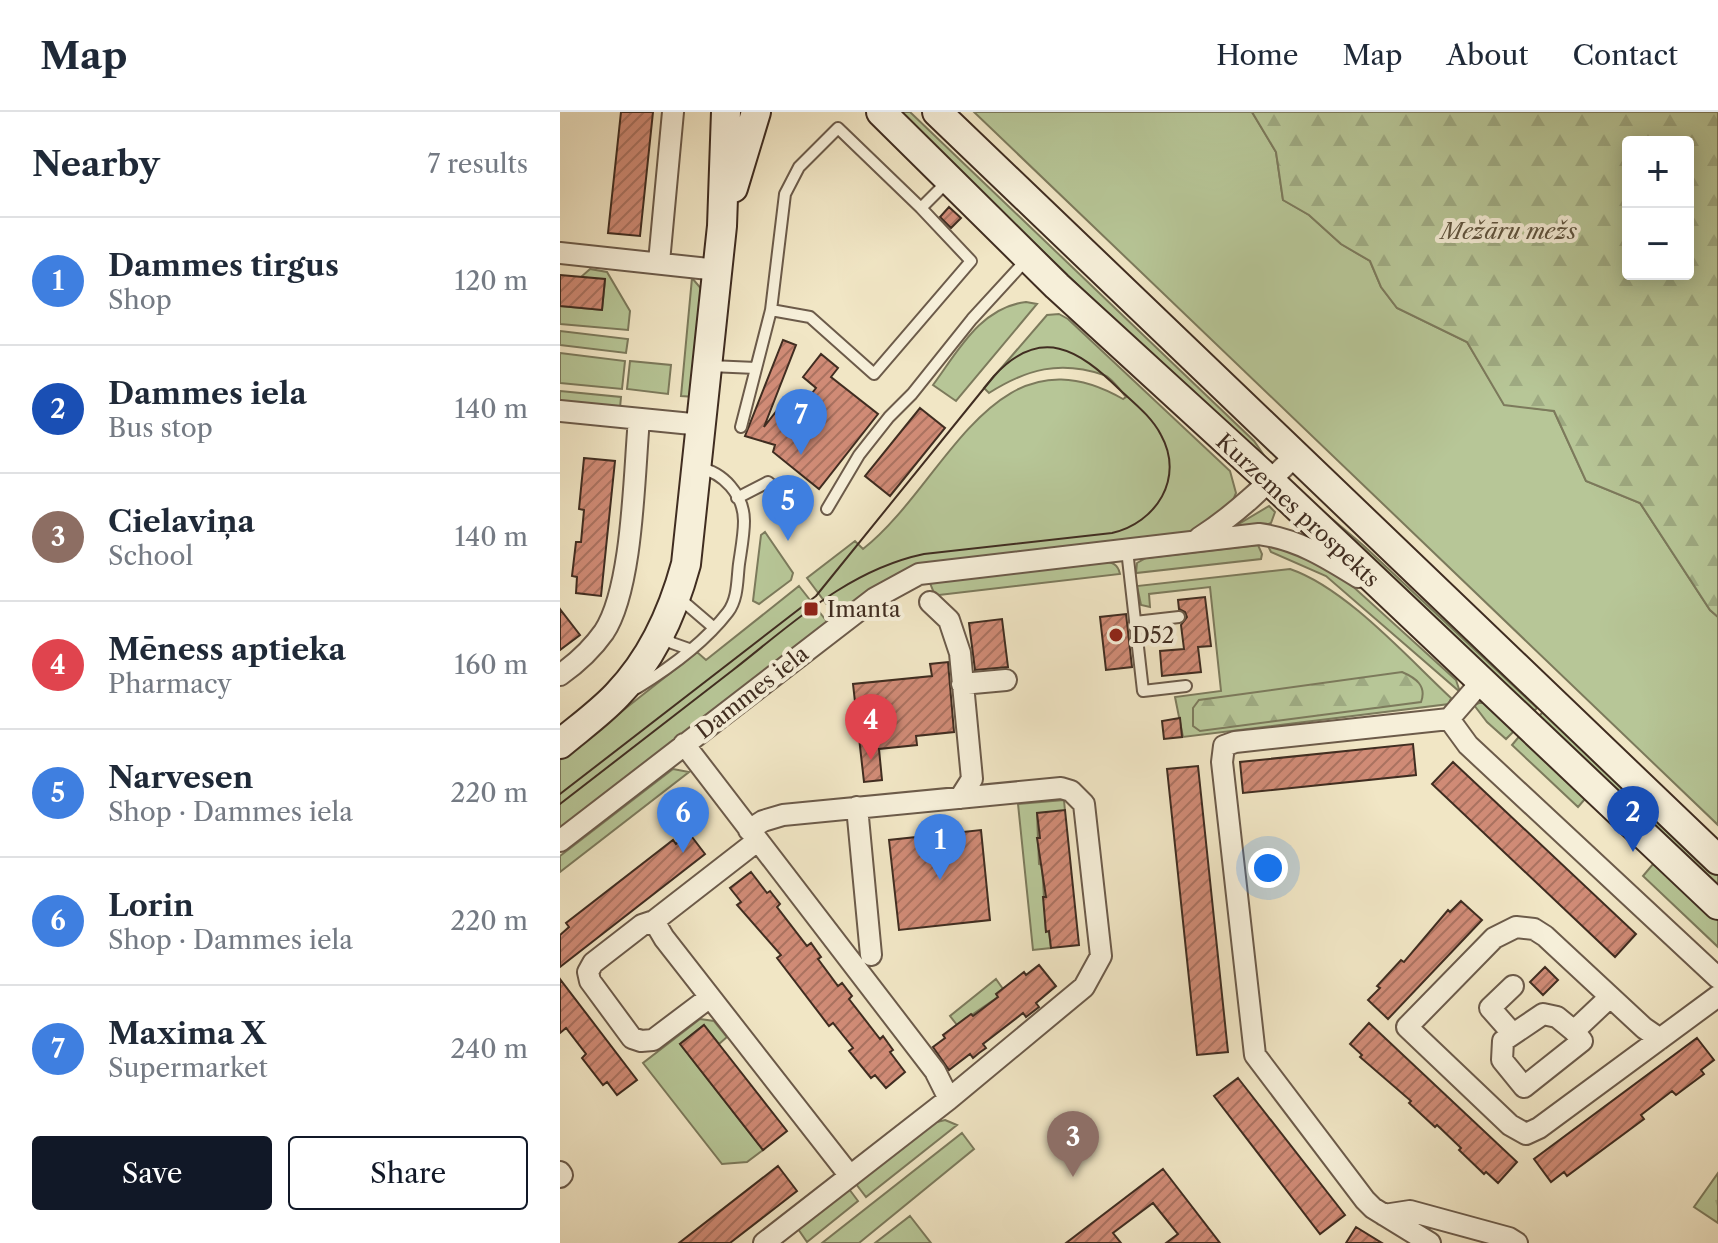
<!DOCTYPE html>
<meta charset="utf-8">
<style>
:root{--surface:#fff;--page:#f2f2f3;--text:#1f2937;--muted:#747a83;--line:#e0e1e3;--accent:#111827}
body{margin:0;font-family:"Libre Caslon Text",serif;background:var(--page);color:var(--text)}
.controls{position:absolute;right:24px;top:24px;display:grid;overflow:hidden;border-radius:8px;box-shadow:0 4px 20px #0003}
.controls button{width:72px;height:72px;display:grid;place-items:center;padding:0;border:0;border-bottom:2px solid var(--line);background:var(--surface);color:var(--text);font:40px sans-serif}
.you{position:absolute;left:708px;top:756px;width:28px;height:28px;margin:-20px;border:6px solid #fff;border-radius:50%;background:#1a73e8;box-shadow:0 0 0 12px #1a73e833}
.badge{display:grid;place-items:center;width:52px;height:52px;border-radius:50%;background:var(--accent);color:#fff;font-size:26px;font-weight:700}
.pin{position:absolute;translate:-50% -66px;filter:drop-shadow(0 2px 4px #0008)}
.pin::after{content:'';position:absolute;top:42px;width:28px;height:24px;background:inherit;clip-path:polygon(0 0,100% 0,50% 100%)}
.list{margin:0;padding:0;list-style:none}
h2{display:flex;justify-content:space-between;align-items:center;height:104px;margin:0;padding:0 32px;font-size:34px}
h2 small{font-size:26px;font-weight:400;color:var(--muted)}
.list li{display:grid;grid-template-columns:52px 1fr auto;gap:24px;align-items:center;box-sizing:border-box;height:128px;padding:0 32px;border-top:2px solid var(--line)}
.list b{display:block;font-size:30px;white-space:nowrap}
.list p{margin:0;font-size:26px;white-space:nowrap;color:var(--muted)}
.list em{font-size:26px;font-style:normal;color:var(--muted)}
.actions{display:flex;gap:16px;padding:24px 32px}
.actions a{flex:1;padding:18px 0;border:2px solid var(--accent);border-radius:8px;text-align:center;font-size:28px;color:var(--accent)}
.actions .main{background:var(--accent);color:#fff}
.map{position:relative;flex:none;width:1158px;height:1131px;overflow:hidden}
header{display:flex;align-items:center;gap:48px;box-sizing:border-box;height:112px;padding:0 40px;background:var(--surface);border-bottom:2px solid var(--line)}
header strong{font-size:38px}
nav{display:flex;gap:44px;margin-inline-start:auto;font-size:28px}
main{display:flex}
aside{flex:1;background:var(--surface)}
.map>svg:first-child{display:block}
.grass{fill:#b7c697;stroke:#7c7a5c;stroke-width:2}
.forest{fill:url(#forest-firs);stroke:#7c7a5c;stroke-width:2;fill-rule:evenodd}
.park{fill:url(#park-tufts);stroke:#7c7a5c;stroke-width:2}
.building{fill:url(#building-hatch);stroke:#402d21;stroke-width:2}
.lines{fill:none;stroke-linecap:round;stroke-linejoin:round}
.lane-casing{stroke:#6c5b4a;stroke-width:14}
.street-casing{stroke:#6c5b4a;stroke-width:24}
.secondary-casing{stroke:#402d21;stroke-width:32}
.lane{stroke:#f6efd9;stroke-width:10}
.street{stroke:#f6efd9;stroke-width:20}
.secondary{stroke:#f6efd9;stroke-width:28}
.tram{stroke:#402d21;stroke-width:2}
.poi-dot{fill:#8f2418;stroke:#f6efd9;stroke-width:3}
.labels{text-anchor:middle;stroke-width:8;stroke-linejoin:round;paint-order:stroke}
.park-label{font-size:22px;font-style:italic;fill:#5e533e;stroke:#f6efd9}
.street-label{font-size:22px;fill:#402d21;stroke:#f6efd9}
.poi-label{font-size:22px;fill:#402d21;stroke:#f6efd9;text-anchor:start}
</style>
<header>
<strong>Map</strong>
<nav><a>Home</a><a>Map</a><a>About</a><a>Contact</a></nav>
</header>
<main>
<aside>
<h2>Nearby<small>7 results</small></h2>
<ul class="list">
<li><span class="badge" style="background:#3f7fe0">1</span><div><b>Dammes tirgus</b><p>Shop</p></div><em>120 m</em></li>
<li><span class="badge" style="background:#1a4fb4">2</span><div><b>Dammes iela</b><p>Bus stop</p></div><em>140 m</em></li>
<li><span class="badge" style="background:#8d6e63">3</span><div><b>Cielaviņa</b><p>School</p></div><em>140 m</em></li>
<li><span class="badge" style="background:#e0444e">4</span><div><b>Mēness aptieka</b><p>Pharmacy</p></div><em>160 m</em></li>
<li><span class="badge" style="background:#3f7fe0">5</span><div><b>Narvesen</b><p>Shop · Dammes iela</p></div><em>220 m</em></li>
<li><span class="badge" style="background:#3f7fe0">6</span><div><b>Lorin</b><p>Shop · Dammes iela</p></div><em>220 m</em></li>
<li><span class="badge" style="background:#3f7fe0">7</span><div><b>Maxima X</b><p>Supermarket</p></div><em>240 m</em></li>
</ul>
<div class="actions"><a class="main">Save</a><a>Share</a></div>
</aside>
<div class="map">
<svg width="1158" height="1131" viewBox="0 0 1158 1131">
<defs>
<pattern id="forest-firs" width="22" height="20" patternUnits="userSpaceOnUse" patternTransform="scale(2)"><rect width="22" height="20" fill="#b7c697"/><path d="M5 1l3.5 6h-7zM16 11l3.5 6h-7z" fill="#9eaa82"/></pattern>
<pattern id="park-tufts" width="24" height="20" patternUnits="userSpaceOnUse" patternTransform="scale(2)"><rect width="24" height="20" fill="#b7c697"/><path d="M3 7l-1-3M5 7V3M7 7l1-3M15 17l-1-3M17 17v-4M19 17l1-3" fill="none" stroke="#9eaa82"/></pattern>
<pattern id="building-hatch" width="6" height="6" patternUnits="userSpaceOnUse" patternTransform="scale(2)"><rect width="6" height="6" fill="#d08b76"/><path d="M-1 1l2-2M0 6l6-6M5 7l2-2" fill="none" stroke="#aa7260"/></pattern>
</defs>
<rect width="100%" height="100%" fill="#f1e6c5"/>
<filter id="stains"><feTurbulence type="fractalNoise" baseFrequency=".0025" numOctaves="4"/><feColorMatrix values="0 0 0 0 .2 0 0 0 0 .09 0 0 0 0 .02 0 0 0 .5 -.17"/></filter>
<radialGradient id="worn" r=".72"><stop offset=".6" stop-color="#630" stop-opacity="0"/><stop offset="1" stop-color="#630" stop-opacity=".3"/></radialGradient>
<!-- grass -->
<path class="grass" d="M338,0h12l344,329 14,20 -82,-72z
M414,0h278l24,40 7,48 26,15 32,29 29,17 11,26 16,21 70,34 37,62 50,7 32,70 54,22 70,107 8,7v208z
M30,157l17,3 23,39 -2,19 -68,-6v-18l42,4 3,-30 -24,-3z
M132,166l12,14 -9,105 -14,-1z
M466,190l11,2 -81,97 -23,-16c25,-34 48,-78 93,-83z
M499,202l9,5 162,152 6,22 -5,12 -37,28 -266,31c-36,10 -62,32 -91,54l-30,-40 48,-37 8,8c83,-65 130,-225 260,-150l3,-2c-5,-6 -15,-20 -22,-22 -44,-15 -77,-6 -115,18l-5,-5 63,-73z
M0,219l68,8 -2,14 -66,-8z
M0,241l65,8 -3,28 -62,-6z
M70,249l41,4 -3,29 -41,-5z
M0,279l61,6 -1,11 -60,-6z
M709,394l6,6 -4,11 -9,4 -35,4z
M758,395l46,39 173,162 -6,6z
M205,420l28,41 -2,7 -32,24 -6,-3 8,-66z
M698,433l4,9 -1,5 -125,14 1,-10 9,-5z
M708,434l33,7 36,19 119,108 4,12 -134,-116 -55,-24z
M542,449c10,1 16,3 18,13l-181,21 -5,-2 -4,-10z
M730,457c56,19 118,89 161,129l-2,6 -266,33 -8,-40 46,-6 -11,-104 -61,7 1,13 -9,-2 -4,-19z
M239,474l29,37 -268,207v-70l137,-108 9,8z
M919,591h6l32,25 -11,11 -19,-17 -13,-17z
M983,600l175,161v17l-181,-172z
M962,621l43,42 20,24 -7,8 -66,-62z
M113,657l16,3 -129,100v-16z
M504,688l1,11 -28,3 2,50 3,1 4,66h3l2,17 -18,2 -15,-146z
M1093,752l32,24 33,29v30l-75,-71z
M436,867l7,10 -5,8 -41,28 -7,-9z
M140,907l14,2 13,16 -8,7 -15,-19 -24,19 83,106 -16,12 -25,2 -79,-101z
M385,1008l12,5 -91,72 -10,-13 77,-61z
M402,1021l12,16 -115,94h-37z
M289,1077l9,12 -51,41 -9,-13z
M350,1104l21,27h-56z"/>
<!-- forest -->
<path class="forest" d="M692,0h466v505l-8,-7 -70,-107 -54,-22 -32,-70 -50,-6 -37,-63 -70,-34 -16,-21 -11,-26 -29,-17 -32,-29 -26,-15 -7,-48zM1128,30v132h-60v-132z
M842,560c14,6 25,14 19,30l-221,29 -7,-5v-18l6,-8z"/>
<!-- park -->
<path class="park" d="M1158,1061v50l-24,-16z"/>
<!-- building -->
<path class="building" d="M61,0h32l-13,124 -32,-3z
M389,95l12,11 -10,10 -11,-11z
M0,163l45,4 -3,31 -42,-4z
M223,228l13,5 -32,82 21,-27 13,11 18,-23 -13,-11 18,-23 17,14 -7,9 47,37 -59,75 -46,-37 2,-7 -30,-9z
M360,296l25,20 -55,68 -25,-20z
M24,346l31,3 -14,135 -25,-3 1,-16 -5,-1 4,-34h5l3,-32 -5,-1z
M645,485l6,49 -13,1 3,25 -39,4 -2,-25 24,-2 -3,-24 6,-8 -2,-5 -6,-3 -1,-9z
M0,497l20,26 -20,15z
M566,502l6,53 -26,3 -6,-53z
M442,507l6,48 -33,3 -6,-47z
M388,550l6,70 -38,4 1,9 -38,4 3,31 -18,2 -11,-98 79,-8 -2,-12z
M620,606l2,19 -18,2 -2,-18z
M853,632l3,31 -173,18 -3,-31z
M893,650l183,172 -21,23 -183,-173z
M638,654l30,286 -31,3 -30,-286z
M505,698l14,135 -28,3 -2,-17 -3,1 -3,-35h3l-9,-59h3l-3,-25z
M421,718l9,90 -91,10 -10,-90z
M129,721l16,21 -145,113v-32l9,-8 -3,-4 107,-83 3,4z
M191,760l16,21 3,-2 10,13 -3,3 30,39 4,-3 10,14 -3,2 20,27 4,-3 10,13 -3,3 31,40 3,-3 10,14 -3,2 15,20 -19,16 -11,-13 -4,3 -22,-27 4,-3 -20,-25 -4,3 -52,-68 4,-3 -44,-50 4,-3 -11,-14z
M901,789l21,19 -94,99 -20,-19 12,-12 -3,-2 24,-26 3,2 44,-52 2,2z
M479,853l17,21 -20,17 3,4 -13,10 -3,-4 -40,31 3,4 -7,5 -6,5 -3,-4 -21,16 -16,-23 12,-9 -2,-3 28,-21 2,2 25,-19 -2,-3 28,-22 2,3z
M985,855l13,13 -15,15 -13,-13z
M0,867l77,101 -20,15 -10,-13 -4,3 -21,-27 4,-4 -20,-26 -6,5z
M809,911l148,139 -19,21 -12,-11 -2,2 -25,-24 2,-2 -24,-23 -2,2 -26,-24 2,-2 -51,-44 2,-2 -12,-11z
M144,913l83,106 -24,19 -83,-106z
M1137,926l17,22 -13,10 3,4 -28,21 -4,-4 -31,24 3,4 -77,57 -3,-4 -13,10 -17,-23z
M678,966l107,137 -25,19 -106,-138z
M218,1054l19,25 -67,52h-51z
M603,1057l57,74h-54l12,-9 -25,-31 -40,30 8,10h-55z
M796,1115l26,16h-36z"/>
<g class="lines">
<!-- lane casing -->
<g class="lane-casing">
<path id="lane" d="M361,96l-83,-80 -39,39 -14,27 -14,116 39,7 64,57 97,-113 -50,-53 27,-27
M150,254l46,2
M181,315l30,-117
M177,386l31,-16 33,26
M267,397l32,-54 30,-38 23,-23 60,-75 55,-60
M567,438l16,141 43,-5
M118,485l35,30
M575,510l44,-5
M102,522l10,9 17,6
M77,576c31,-19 68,-46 91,-76 10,-13 9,-32 11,-48 2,-14 5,-29 5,-43 0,-26 -21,-49 -45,-53"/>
</g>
<!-- street casing -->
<g class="street-casing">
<path id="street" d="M0,141l158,17
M99,150l14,-150
M0,299l142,14
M639,426c36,-23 66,-52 96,-82
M370,490l19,18 11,33 12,126 -12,19
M0,563c17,-12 32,-26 44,-43 29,-44 30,-158 35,-213
M402,572l44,-4
M889,607l19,26 250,233
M124,632l251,327 14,28
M297,695l14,148
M189,718l14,-9 20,-6 278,-27 10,3 13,13 17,152 -17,31 -135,112 -185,144
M0,729l315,-243 44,-24 340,-40c38,5 67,23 99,43
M94,809l10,17 186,238
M150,885l-57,43 -12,1 -9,-3 -42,-57 -2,-9 5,-9 49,-38 12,-4 103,-80
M1014,919l-17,-14 -14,-3 -40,27 -1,19 22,27 58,-46 -8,-10 36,-34
M953,922l-23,-26 23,-22
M1100,927l-16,-11 -99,-92 -11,-7 -18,-2 -22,11 -87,89 103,98 16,9 13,-6 179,-132
M0,1060l2,3 -2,2
M824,1103l26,-4 99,27 8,5
M870,1131l-57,-35 -8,-8 -110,-145 -33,-293 2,-16 11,-4 214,-23 33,-38"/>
</g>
<!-- secondary casing -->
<g class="secondary-casing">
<path id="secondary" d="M321,0l176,174 213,195 448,424
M377,0l781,748
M173,76l23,-76
M0,632c19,-16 40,-31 57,-49 35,-36 56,-83 69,-131l36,-338 4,-114"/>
</g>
<!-- lane -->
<use href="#lane" class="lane"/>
<!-- street -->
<use href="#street" class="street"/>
<!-- secondary -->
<use href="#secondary" class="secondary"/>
<!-- tram -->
<path class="tram" d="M0,682l256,-198 178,-220c47,-51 85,-26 125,13 15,14 33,28 42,46 24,43 -5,88 -49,98l-188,21c-76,16 -131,69 -191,116 -57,44 -115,89 -173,134"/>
</g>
<!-- markers -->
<g class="poi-dot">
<rect x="243" y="489" width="16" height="16" rx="4"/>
<circle cx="556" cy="523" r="8"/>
</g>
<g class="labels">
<!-- park labels -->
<g class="park-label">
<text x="949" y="127">Mežāru mežs</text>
</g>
<!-- street labels -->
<g class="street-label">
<text transform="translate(738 398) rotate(43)" y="8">Kurzemes prospekts</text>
<text transform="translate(192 580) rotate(-38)" y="8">Dammes iela</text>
</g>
<!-- poi labels -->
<g class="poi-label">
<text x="267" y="505">Imanta</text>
<text x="572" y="531">D52</text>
</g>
</g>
<rect width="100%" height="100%" filter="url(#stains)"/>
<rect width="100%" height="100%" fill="url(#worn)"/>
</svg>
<div class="controls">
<button>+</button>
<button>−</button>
</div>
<div class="you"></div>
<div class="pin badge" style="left:380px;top:768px;background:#3f7fe0">1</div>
<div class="pin badge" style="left:1073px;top:740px;background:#1a4fb4">2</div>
<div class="pin badge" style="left:513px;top:1065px;background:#8d6e63">3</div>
<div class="pin badge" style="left:311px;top:648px;background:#e0444e">4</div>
<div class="pin badge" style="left:228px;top:429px;background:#3f7fe0">5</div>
<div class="pin badge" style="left:123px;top:741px;background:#3f7fe0">6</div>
<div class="pin badge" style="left:241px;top:343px;background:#3f7fe0">7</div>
</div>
</main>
